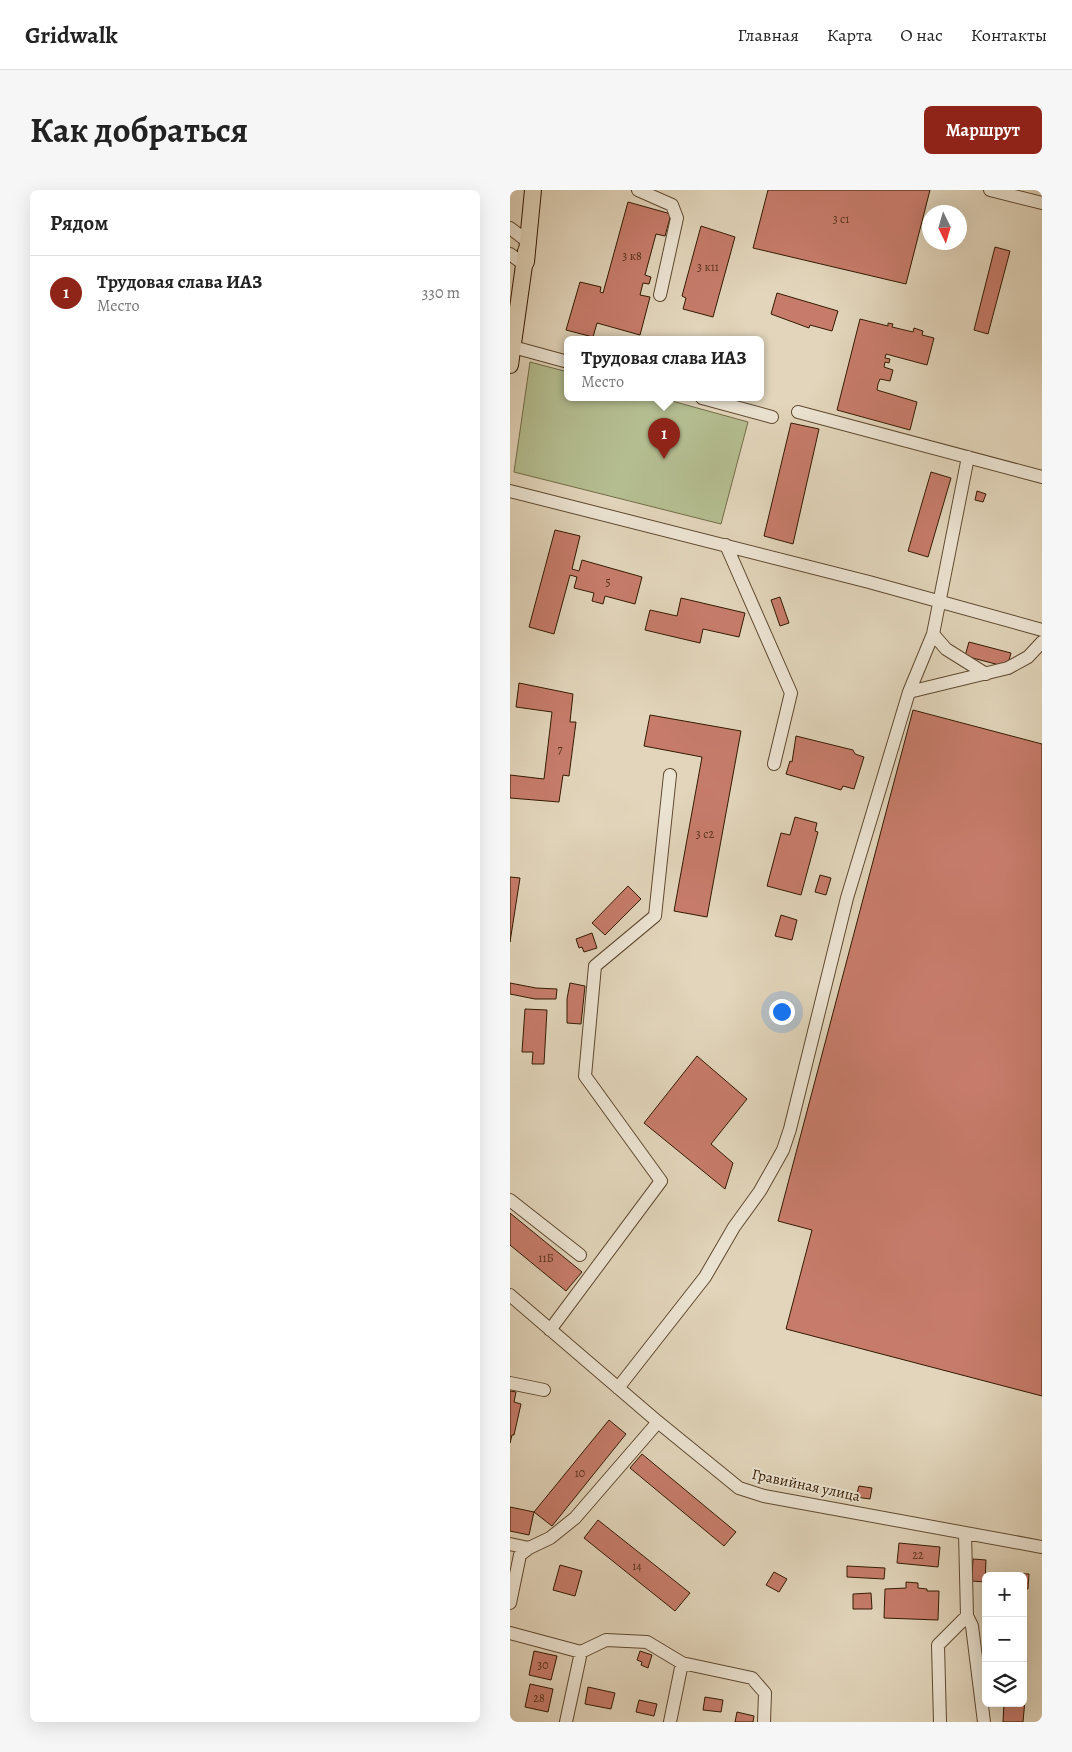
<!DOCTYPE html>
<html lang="ru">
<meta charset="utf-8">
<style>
:root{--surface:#fff;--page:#f6f6f6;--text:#222;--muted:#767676;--line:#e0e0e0;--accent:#8f2418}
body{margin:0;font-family:Alegreya,serif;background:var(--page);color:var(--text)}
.controls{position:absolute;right:15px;bottom:15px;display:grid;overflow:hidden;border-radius:8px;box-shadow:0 5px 20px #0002}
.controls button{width:45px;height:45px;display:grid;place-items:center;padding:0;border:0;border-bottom:1px solid var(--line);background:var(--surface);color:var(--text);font:25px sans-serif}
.compass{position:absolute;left:412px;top:15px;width:45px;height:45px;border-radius:50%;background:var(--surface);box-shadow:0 5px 20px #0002;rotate:175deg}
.you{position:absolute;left:271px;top:821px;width:18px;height:18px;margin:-12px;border:4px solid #fff;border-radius:50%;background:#1a73e8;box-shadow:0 0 0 8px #1a73e833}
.badge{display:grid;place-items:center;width:32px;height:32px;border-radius:50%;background:var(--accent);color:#fff;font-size:16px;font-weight:700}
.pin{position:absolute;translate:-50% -41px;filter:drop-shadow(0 1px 2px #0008)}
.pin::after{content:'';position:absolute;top:26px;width:18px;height:15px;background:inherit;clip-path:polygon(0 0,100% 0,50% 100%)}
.popup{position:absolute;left:54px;top:146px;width:200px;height:65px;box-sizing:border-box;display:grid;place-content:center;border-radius:8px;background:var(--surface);filter:drop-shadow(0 1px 4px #0005);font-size:16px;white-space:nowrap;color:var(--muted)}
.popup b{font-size:19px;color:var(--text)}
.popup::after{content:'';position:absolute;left:50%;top:100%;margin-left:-10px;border:10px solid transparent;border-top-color:var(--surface)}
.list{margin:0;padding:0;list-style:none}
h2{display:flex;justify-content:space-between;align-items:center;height:65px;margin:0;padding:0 20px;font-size:21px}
h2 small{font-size:16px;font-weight:400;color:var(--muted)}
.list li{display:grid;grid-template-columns:32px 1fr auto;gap:15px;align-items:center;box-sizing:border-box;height:75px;padding:0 20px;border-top:1px solid var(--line)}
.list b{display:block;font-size:19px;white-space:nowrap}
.list p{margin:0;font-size:16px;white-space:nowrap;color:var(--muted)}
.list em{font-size:16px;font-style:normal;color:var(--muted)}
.icon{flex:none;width:28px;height:28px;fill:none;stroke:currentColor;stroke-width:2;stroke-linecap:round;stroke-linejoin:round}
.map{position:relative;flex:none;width:532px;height:1532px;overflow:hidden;border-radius:8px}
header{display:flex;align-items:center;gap:30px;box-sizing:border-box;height:70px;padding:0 25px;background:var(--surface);border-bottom:1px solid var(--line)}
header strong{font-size:24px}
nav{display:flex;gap:28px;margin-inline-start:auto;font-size:18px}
.intro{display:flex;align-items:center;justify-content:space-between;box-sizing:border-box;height:120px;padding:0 30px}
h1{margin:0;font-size:35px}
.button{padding:12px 22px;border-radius:8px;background:var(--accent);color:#fff;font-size:18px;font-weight:700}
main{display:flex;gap:30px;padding:0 30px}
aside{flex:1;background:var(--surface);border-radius:8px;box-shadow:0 5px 20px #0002}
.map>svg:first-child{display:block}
.green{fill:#b4bd90;stroke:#746c48}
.building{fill:#c77c6b;stroke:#331a00}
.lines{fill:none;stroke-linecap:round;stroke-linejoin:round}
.minor-casing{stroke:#5f492f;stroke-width:14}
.major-casing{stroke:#331a00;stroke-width:18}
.minor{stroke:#ece4d3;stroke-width:12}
.major{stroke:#e2d5bb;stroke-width:16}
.labels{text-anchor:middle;stroke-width:4;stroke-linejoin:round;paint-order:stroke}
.number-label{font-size:12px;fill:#58321b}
.street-label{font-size:15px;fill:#331a00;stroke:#ece4d3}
</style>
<header>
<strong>Gridwalk</strong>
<nav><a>Главная</a><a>Карта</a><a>О нас</a><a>Контакты</a></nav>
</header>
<div class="intro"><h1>Как добраться</h1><a class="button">Маршрут</a></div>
<main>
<aside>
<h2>Рядом<small></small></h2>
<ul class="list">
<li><span class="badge">1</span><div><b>Трудовая слава ИАЗ</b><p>Место</p></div><em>330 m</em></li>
</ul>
</aside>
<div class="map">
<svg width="532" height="1532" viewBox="0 0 532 1532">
<rect width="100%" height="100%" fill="#e2d5bb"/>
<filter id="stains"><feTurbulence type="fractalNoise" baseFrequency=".004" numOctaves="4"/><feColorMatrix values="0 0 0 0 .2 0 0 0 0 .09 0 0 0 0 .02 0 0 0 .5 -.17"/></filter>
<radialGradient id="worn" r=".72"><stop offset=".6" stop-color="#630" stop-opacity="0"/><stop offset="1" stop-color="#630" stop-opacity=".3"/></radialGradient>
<!-- green -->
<path class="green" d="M20,172l38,10v26h93l87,24 -27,102 -207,-52z"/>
<!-- building -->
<path class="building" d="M258,0h162l-24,94 -153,-36z
M118,12l43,12 -6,22 -9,-2 -11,41 6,2 -2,7 -6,-1 -3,12 10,2 -10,38 -43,-12 -4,14 -27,-7 14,-48 21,5 -1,5 3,1z
M191,36l34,11 -22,80 -30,-8 3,-11 -4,-2z
M485,57l15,4 -22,83 -14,-4z
M267,103l61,18 -6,20 -22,-6 -1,3 -38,-14z
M350,129l28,7v-3l5,1 -1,3 21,5 1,-4 9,3 -1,4 12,3 -7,27 -41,-11 -1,4 5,1 -1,4 -4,-1 -1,5 9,3 -3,11 -10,-2 -2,5 -1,6 40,12 -7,28 -73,-20z
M281,233l28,6 -26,115 -29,-8z
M421,282l20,6 -23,79 -20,-6z
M467,301l9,3 -3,8 -8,-2z
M45,340l25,6 -8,33 7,2 3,-11 60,17 -7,27 -30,-8 -2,8 -11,-3 2,-8 -20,-5 3,-11 -7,-2 -16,59 -25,-7z
M270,407l9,26 -9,3 -9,-26z
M171,408l64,15 -6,24 -36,-8 -3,14 -55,-13 5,-20 27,6z
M459,452l42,11 -4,14 -42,-11z
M9,493l54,11 -3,28h6l-7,54 -6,-1 -4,27 -49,-4v-23l34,4 8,-67 -36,-5z
M403,520l129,34v652l-256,-67 26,-99 -34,-9z
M140,525l91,16 -34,186 -33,-6 28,-154 -58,-11z
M286,546l57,14 2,4 9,3 -10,32 -11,-3 -2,4 -55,-16 4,-13 2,1z
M285,627l22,6 -2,8 3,1 -17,63 -34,-9 14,-53 9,2z
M310,685l11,3 -5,17 -11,-3z
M0,687l10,1 -10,64z
M118,696l13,13 -36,36 -13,-12z
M271,725l16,5 -5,20 -17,-4z
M82,743l5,15 -13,4 -2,-5 -3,1 -3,-9z
M0,793l26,5 21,1 -1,10h-21l-25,-5z
M60,793l15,3 -4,38 -14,-1v-24z
M15,819l22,1 -3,54h-12l1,-12h-11z
M187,866l50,43 -36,45 22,19 -8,26 -81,-66z
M0,1023l72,59 -16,19 -56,-46z
M0,1201l6,1 -2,10 7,2 -7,31h-2l-2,8z
M99,1230l17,14 -74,92 -18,-14z
M132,1264l94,78 -12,14 -94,-78z
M349,1296l13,2 -2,11 -14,-2z
M0,1317l24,5 -5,23 -19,-4z
M88,1330l92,73 -15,18 -91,-73z
M389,1353l41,4 -2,20 -41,-4z
M463,1369l13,1 -1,22 -13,-1z
M50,1375l22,6 -7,25 -22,-6z
M337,1376l38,2 -1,11 -37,-2z
M264,1382l13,7 -8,13 -13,-7z
M496,1383l23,1 -1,15 -5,-1v-12h-17z
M396,1392l12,1v5l9,1v2h12l-1,29 -54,-2 1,-29 21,-1z
M361,1403l1,16h-19v-15z
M24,1461l23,5 -6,24 -22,-5z
M130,1461l12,4 -4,13 -7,-3 1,-3 -5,-2z
M20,1494l23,5 -5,23 -23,-5z
M78,1497l27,6 -4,16 -26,-5z
M513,1499h3l-3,33h-20l1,-19h19z
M195,1507l18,3 -2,12 -18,-2z
M129,1510l18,4 -3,12 -18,-4z
M227,1522l17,4 -1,6h-18z"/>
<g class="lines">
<!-- minor casing -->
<g class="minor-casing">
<path id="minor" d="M128,0l34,15 5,13 -17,77
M480,0l52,13
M0,38l17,13
M0,64l16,12
M3,157l55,15
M192,208l70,19
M288,222l244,65
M0,301l359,91 173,48
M216,355l65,148 -17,71
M423,444l13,15 40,25
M399,502l99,-24 20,-11 14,-15
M0,1010l70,55
M0,1105l148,127 81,66 25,8 278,51
M40,1140l111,-149 -76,-105 10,-110 60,-50 15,-141
M0,1193l34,7
M108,1198l87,-111 29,-50 26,-36 23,-41 7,-21 57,-231 62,-206 24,-58 35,-177
M455,1343l2,83 5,10 12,96
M0,1354l19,4
M0,1413l10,-48 9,-7 21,-10 25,-20 83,-96
M0,1443l71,19 25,-12 41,2 35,21 70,15 13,15 -1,29
M56,1532l15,-70
M160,1532l12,-59
M430,1532l-2,-77 29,-29"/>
</g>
<!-- major casing -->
<g class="major-casing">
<path id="major" d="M16,72l7,-72
M0,175l16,-114"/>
</g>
<!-- minor -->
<use href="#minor" class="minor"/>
<!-- major -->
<use href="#major" class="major"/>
</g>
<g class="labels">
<!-- number labels -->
<g class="number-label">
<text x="331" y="33">3 с1</text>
<text x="122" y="70">3 к8</text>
<text x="198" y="81">3 к11</text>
<text x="98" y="396">5</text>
<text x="50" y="563">7</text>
<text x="195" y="648">3 с2</text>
<text x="36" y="1072">11Б</text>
<text x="70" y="1287">10</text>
<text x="408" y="1369">22</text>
<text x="127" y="1380">14</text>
<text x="33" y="1479">30</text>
<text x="29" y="1512">28</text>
</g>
<!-- street labels -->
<g class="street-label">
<text transform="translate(296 1295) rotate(12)" y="5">Гравийная улица</text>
</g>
</g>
<rect width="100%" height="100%" filter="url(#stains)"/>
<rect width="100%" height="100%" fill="url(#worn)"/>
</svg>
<div class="controls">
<button>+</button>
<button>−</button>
<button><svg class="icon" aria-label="layers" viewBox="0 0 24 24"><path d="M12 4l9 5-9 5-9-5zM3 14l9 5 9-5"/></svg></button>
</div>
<svg class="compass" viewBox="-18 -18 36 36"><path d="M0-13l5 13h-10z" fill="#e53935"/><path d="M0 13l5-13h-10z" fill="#767676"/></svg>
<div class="you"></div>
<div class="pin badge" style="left:154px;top:269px">1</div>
<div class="popup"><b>Трудовая слава ИАЗ</b>Место</div>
</div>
</main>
